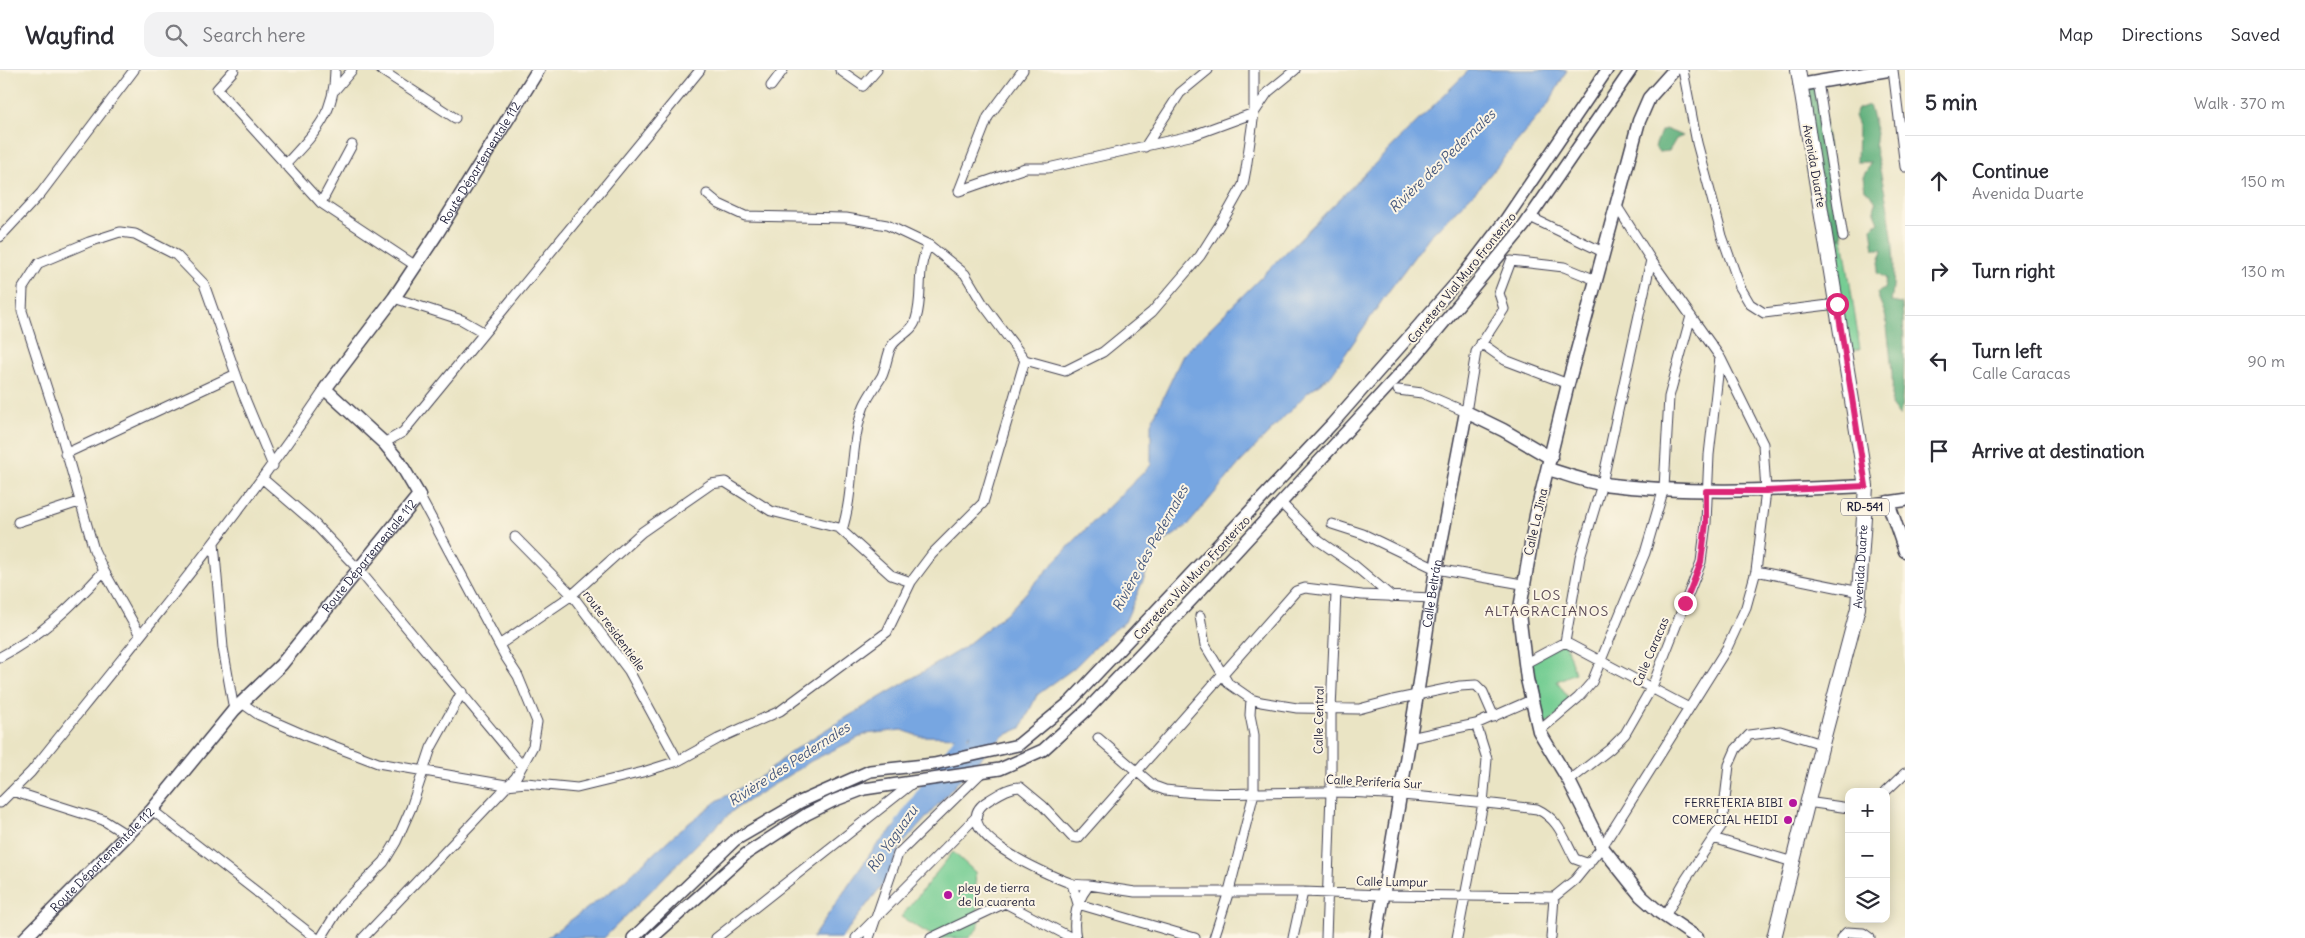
<!DOCTYPE html>
<meta charset="utf-8">
<style>
:root{--surface:#fff;--page:#f2f2f3;--text:#2b2b33;--muted:#7c7c81;--line:#e1e1e2}
body{margin:0;font-family:Delius,sans-serif;background:var(--page);color:var(--text)}
.controls{position:absolute;right:15px;bottom:15px;display:grid;overflow:hidden;border-radius:10px;box-shadow:0 2px 12px #0003}
.controls button{width:45px;height:45px;display:grid;place-items:center;padding:0;border:0;border-bottom:1px solid var(--line);background:var(--surface);color:var(--text);font:25px sans-serif}
.stop{position:absolute;width:15px;height:15px;margin:-11px;border:4px solid #db2777;border-radius:50%;background:#fff}
.stop.end{background:#db2777;border-color:#fff;box-shadow:0 1px 5px #0008}
.list{margin:0;padding:0;list-style:none}
h2{display:flex;justify-content:space-between;align-items:center;height:65px;margin:0;padding:0 20px;font-size:21px}
h2 small{font-size:16px;font-weight:400;color:var(--muted)}
.list li{display:grid;grid-template-columns:32px 1fr auto;gap:15px;align-items:center;box-sizing:border-box;height:90px;padding:0 20px;border-top:1px solid var(--line)}
.list b{display:block;font-size:19px;white-space:nowrap}
.list p{margin:0;font-size:16px;white-space:nowrap;color:var(--muted)}
.list em{font-size:16px;font-style:normal;color:var(--muted)}
.icon{flex:none;width:28px;height:28px;fill:none;stroke:currentColor;stroke-width:2;stroke-linecap:round;stroke-linejoin:round}
.map{position:relative;flex:none;width:1905px;height:868px;overflow:hidden}
header{display:flex;align-items:center;gap:30px;box-sizing:border-box;height:70px;padding:0 25px;background:var(--surface);border-bottom:1px solid var(--line)}
header strong{font-size:24px}
nav{display:flex;gap:28px;margin-inline-start:auto;font-size:18px}
.search{width:350px;height:45px;background:var(--page);display:flex;align-items:center;gap:12px;box-sizing:border-box;padding:0 18px;border-radius:15px;color:var(--muted);font-size:19px}
main{display:flex}
aside{flex:1;background:var(--surface)}
.map>svg:first-child{display:block}
.green{fill:#75cd93;stroke:#4c7867}
.forest{fill:#60b07d;stroke:#41695c}
.water{fill:#77a6e1;stroke:#4c648e}
.lines{fill:none;stroke-linecap:round;stroke-linejoin:round}
.river{stroke:#77a6e1;stroke-width:15}
.minor-casing{stroke:#403f50;stroke-width:11}
.tertiary-casing{stroke:#403f50;stroke-width:14}
.secondary-casing{stroke:#403f50;stroke-width:15}
.primary-casing{stroke:#403f50;stroke-width:16}
.minor{stroke:#fff;stroke-width:9}
.tertiary{stroke:#fff;stroke-width:11}
.secondary{stroke:#fff;stroke-width:12}
.primary{stroke:#fff;stroke-width:14}
.route{stroke:#db2777;stroke-width:6}
.poi-dot{fill:#b5179e;stroke:#fcf5e5;stroke-width:2}
.labels{text-anchor:middle;stroke-width:4;stroke-linejoin:round;paint-order:stroke}
.shield{fill:#fcf5e5;stroke:#63616e;stroke-width:1}
.shield-label{font-size:11px;font-weight:bold;fill:#22223b}
.street-label{font-size:12px;fill:#22223b;stroke:#fcf5e5}
.poi-label{font-size:12px;fill:#22223b;stroke:#fcf5e5;text-anchor:end}
.water-label{font-size:14px;font-style:italic;fill:#44577d;stroke:#fcf5e5}
.neighbourhood-label{font-size:14px;letter-spacing:1px;fill:#5c4c57;stroke:#fcf5e5}
</style>
<header>
<strong>Wayfind</strong>
<div class="search"><svg class="icon" aria-label="search" viewBox="0 0 24 24"><circle cx="10" cy="10" r="6"/><path d="M15 15l6 6"/></svg>Search here</div>
<nav><a>Map</a><a>Directions</a><a>Saved</a></nav>
</header>
<main>
<div class="map">
<svg width="1905" height="868" viewBox="0 0 1905 868">
<rect width="100%" height="100%" fill="#fcf5e5"/>
<filter id="ink" filterUnits="userSpaceOnUse"><feTurbulence type="fractalNoise" baseFrequency=".02" numOctaves="2"/><feDisplacementMap in="SourceGraphic" scale="10" xChannelSelector="R" yChannelSelector="G"/><feConvolveMatrix kernelMatrix="1 2 1 2 8 2 1 2 1" color-interpolation-filters="sRGB"/></filter>
<filter id="wash" filterUnits="userSpaceOnUse"><feTurbulence type="fractalNoise" baseFrequency=".0096" numOctaves="4" result="noise"/><feDisplacementMap in="SourceGraphic" scale="20" xChannelSelector="R" yChannelSelector="G"/><feGaussianBlur stdDeviation="1.12" result="paint"/><feColorMatrix in="noise" values="0 0 0 0 0 0 0 0 0 0 0 0 0 0 0 0 0 1.4 0 .05"/><feComposite in="paint" operator="in"/></filter>
<g filter="url(#wash)">
<rect width="100%" height="100%" fill="#eae4c4"/>
<!-- green -->
<path class="green" d="M1843,168l17,111 -14,3 -19,-113z
M1565,572l10,31 -18,8 15,22 -30,25 -16,-65z
M953,782l22,20 4,55 -10,11h-33l-35,-21z"/>
<!-- forest -->
<path class="forest" d="M1818,12l25,155 -16,2 -27,-154z
M1869,35l8,28 -2,14c11,52 25,103 16,155l11,2c3,33 3,80 -2,113l-9,-12c4,-28 -2,-58 -5,-86 -1,-8 -7,-18 -9,-26l7,-4 2,-11 -9,-5 5,-24h-8l-3,-21 8,-6 -5,-12 2,-7 -4,-8 -7,-5 -2,-13 8,-15h-14l1,-36 -4,-10 4,-7z
M1665,59l18,7 -7,3 -7,12 -10,1 -4,-5 6,-16z"/>
<!-- water -->
<path class="water" d="M1469,0h98l-18,33 -70,85 -50,49 -41,55 -57,83 -24,18 -68,71 -52,62 -29,20 -33,76 -20,15 -31,31 -37,27 -16,33 -18,8 -37,37 -65,73 -14,33 -46,59h-29l63,-91 47,-48 49,-65 -5,3 -47,-1 -17,-6 -36,4 -55,27 -76,48 -36,33 -95,96h-58l72,-52 56,-51 43,-34 48,-27 27,-23 35,-22 136,-81 47,-38 66,-71 75,-74v-42l32,-68z"/>
<g class="lines">
<!-- river -->
<path class="river" d="M903,754l58,-83"/>
</g>
</g>
<g filter="url(#ink)">
<g class="lines">
<!-- minor casing -->
<g class="minor-casing">
<path id="minor" d="M234,0l-17,19 104,114 95,63
M381,0l74,48
M840,0l23,16 14,-16
M1683,0l14,73 25,93 18,51 10,17 14,9 73,-9
M1893,0l12,97
M1818,12l25,155
M771,16l12,-16
M335,20l17,-20
M1145,77l35,-54 28,-23
M285,95c29,-31 50,-50 50,-95
M959,121l66,-23h23l146,-33 60,-22 14,-21 27,-22
M959,121l29,-74 35,-47
M707,124l12,10 26,12 101,2 41,7 42,20 36,29 18,30 42,56 40,11 38,-19 49,-40 48,-56 29,-46 14,-25 3,-16 8,-56v-43
M321,133l31,-58
M1530,147l73,35
M0,167l41,-44 93,-123
M394,228l68,22 21,12
M1481,273l24,17 63,24
M1398,320l24,3 44,19 10,-60 28,-43 -5,-16 12,-32 53,6 32,13
M384,373l19,-11 297,-362
M65,384l171,-80
M263,409l50,43 45,47 164,197
M1281,433l38,38 35,24 38,32
M18,452l61,-20
M1332,454l31,10 73,35 86,15
M842,460c13,-40 7,-85 22,-124 5,-11 12,-20 18,-30 4,-9 5,-20 9,-29 6,-11 22,-15 25,-28 8,-25 -1,-50 13,-74
M515,467l57,58 70,-63 69,-48 14,-2 46,29 68,17 52,47 20,7
M214,473l9,105 11,62
M104,501l36,64
M1756,501l104,21
M1200,546l5,29 23,38 23,16 10,3 36,6 62,1 34,-9 67,-14 16,-1 7,7 11,25
M1565,572l124,66
M499,575l73,-50 57,76 49,90
M0,587c42,-22 72,-51 104,-86l-10,-21 -36,-127 -36,-112 1,-23 16,-25 50,-21 31,-10 15,2 41,21 28,29 39,110 30,72
M1526,593l39,-21 15,-85 22,-73 49,-224
M242,633l17,12 48,21 71,27 128,22 20,-2 51,5 66,-16 35,-11 40,-22 62,-28 107,-79 24,-50 21,-28 51,-51 42,-143
M1539,661l39,-33 14,-16 53,-129 19,-65 5,-91 22,-81
M1098,668l56,48 11,4c55,7 111,1 167,2 69,1 137,9 205,17 22,10 27,30 38,50l14,5
M1410,668l66,-14 55,-24
M1569,711l41,-32 15,-15 27,-47 49,-125 5,-39 3,-68 11,-98
M12,721l91,29 24,15
M1885,722l20,-19
M1807,732l42,6
M0,733l31,-31c101,-126 204,-250 294,-383
M152,740l164,128
M1713,768l80,24
M1072,814l6,20 117,34
M1089,815c-6,0 -14,0 -19,-2 -22,-8 -130,-54 -81,-83 10,-6 20,-13 31,-13l23,19 29,31 6,1 218,-247 9,-3 57,7 71,3
M1665,846l21,-37 36,-54 7,-60 7,-16 13,-14 31,-4 42,13
M321,868l21,-34 42,-42 12,-20 15,-34 20,-60 31,-56
M363,868l153,-161 17,-31 4,-24 -19,-46 -13,-20 -86,-161
M716,868l198,-156
M856,868l119,-120
M869,868l29,-84 83,-81
M931,868l74,-35 67,35
M1076,868c-4,-19 1,-38 13,-53l46,7h168l80,3 171,2
M1214,868l15,-47 25,-98v-58l-4,-20 1,-16
M1293,868l10,-46
M1326,868l5,-146v-82l5,-117
M1457,868l26,-135 4,-44 -11,-35
M1551,868l3,-41 21,-17 27,-33 125,-199 19,-41 10,-36 10,-80 -3,-47 -43,-87 -69,-97 -35,-55
M1841,868l6,-6 16,1 7,5"/>
</g>
<!-- tertiary casing -->
<g class="tertiary-casing">
<path id="tertiary" d="M633,868l102,-98 65,-38 70,-31 64,-7 84,-19 52,-43 262,-278 132,-150 42,-55 101,-149
M652,868l94,-84 61,-40 26,-13 31,-12 136,-20 43,-19 44,-40 111,-117 218,-237 108,-130 107,-156"/>
</g>
<!-- secondary casing -->
<g class="secondary-casing">
<g id="secondary">
<path d="M1674,0l-25,28 -10,23 -71,263 -32,131 -17,99 8,65 12,52 30,50 33,66 39,49 18,16 38,26"/>
<path d="M1800,15l88,-15"/>
<path d="M1548,399c18,5 37,13 55,15 88,11 175,6 263,2"/>
<path d="M1888,432l17,49"/>
<path d="M1865,436l40,-6"/>
<path id="s1" d="M25,868l127,-128 82,-100 47,-45 138,-170 -20,-34 -15,-18 -59,-54 69,-91 42,-63 102,-165"/>
<path id="s2" d="M1376,868l41,-243 19,-126 30,-157 37,18 48,28"/>
</g>
</g>
<!-- primary casing -->
<g class="primary-casing">
<g id="primary">
<path id="s3" d="M1774,868l48,-194 36,-136 8,-122 -68,-416"/>
</g>
</g>
<!-- minor -->
<use href="#minor" class="minor"/>
<!-- tertiary -->
<use href="#tertiary" class="tertiary"/>
<!-- secondary -->
<use href="#secondary" class="secondary"/>
<!-- primary -->
<use href="#primary" class="primary"/>
</g>
</g>
<g class="lines" filter="url(#ink)">
<!-- route -->
<path class="route" d="M1685,533l16,-41 5,-39v-32h60l100,-5 -29,-182"/>
</g>
<!-- markers -->
<g class="poi-dot">
<circle cx="1793" cy="733" r="5"/>
<circle cx="1788" cy="750" r="5"/>
<circle cx="948" cy="825" r="5"/>
</g>
<g class="labels">
<!-- shield labels -->
<rect class="shield" x="1841" y="428.5" width="48" height="17" rx="4"/>
<g class="shield-label">
<text x="1865" y="441">RD-541</text>
</g>
<!-- street labels -->
<g class="street-label">
<text dy="4" stroke="none"><textPath href="#s1" startOffset="1011">Route Départementale 112</textPath></text>
<text transform="translate(1814 96) rotate(80)" y="4">Avenida Duarte</text>
<text transform="translate(1462 208) rotate(-51)" y="4">Carretera Vial Muro Fronterizo</text>
<text transform="translate(1536 452) rotate(-77)" y="4">Calle La Jina</text>
<text dy="4" stroke="none"><textPath href="#s1" startOffset="515">Route Départementale 112</textPath></text>
<text dy="4" stroke="none"><textPath href="#s3" startOffset="382">Avenida Duarte</textPath></text>
<text transform="translate(1192 508) rotate(-47)" y="4">Carretera Vial Muro Fronterizo</text>
<text dy="4" stroke="none"><textPath href="#s2" startOffset="349">Calle Beltrán</textPath></text>
<text transform="translate(614 561) rotate(54)" y="4">route residentielle</text>
<text transform="translate(1651 582) rotate(-67)" y="4">Calle Caracas</text>
<text transform="translate(1319 650) rotate(-89)" y="4">Calle Central</text>
<text transform="translate(1374 712) rotate(3)" y="4">Calle Periferia Sur</text>
<text dy="4" stroke="none"><textPath href="#s1" startOffset="110">Route Départementale 112</textPath></text>
<text transform="translate(1392 812) rotate(1)" y="4">Calle Lumpur</text>
</g>
<!-- poi labels -->
<g class="poi-label">
<text x="1783" y="737">FERRETERIA BIBI</text>
<text x="1778" y="754">COMERCIAL HEIDI</text>
<text x="958" y="822" text-anchor="start">pley de tierra<tspan x="958" dy="14">de la cuarenta</tspan></text>
</g>
<!-- water labels -->
<g class="water-label">
<text transform="translate(1442 91) rotate(-44)" y="5">Rivière des Pedernales</text>
<text transform="translate(1150 478) rotate(-61)" y="5">Rivière des Pedernales</text>
<text transform="translate(789 694) rotate(-33)" y="5">Rivière des Pedernales</text>
<text transform="translate(892 769) rotate(-55)" y="5">Río Yaguazu</text>
</g>
<!-- neighbourhood labels -->
<g class="neighbourhood-label">
<text x="1547" y="530">LOS<tspan x="1547" dy="16">ALTAGRACIANOS</tspan></text>
</g>
</g>
</svg>
<div class="controls">
<button>+</button>
<button>−</button>
<button><svg class="icon" aria-label="layers" viewBox="0 0 24 24"><path d="M12 4l9 5-9 5-9-5zM3 14l9 5 9-5"/></svg></button>
</div>
<div class="stop" style="left:1837px;top:234px"></div>
<div class="stop end" style="left:1685px;top:533px"></div>
</div>
<aside>
<h2>5 min<small>Walk · 370 m</small></h2>
<ul class="list">
<li><svg class="icon" aria-label="ahead" viewBox="0 0 24 24"><path d="M12 20V5M6 11l6-6 6 6"/></svg><div><b>Continue</b><p>Avenida Duarte</p></div><em>150 m</em></li>
<li><svg class="icon" aria-label="right" viewBox="0 0 24 24"><path d="M7 20v-9h11M14 6l5 5-5 5"/></svg><div><b>Turn right</b></div><em>130 m</em></li>
<li><svg class="icon" aria-label="left" viewBox="0 0 24 24"><path d="M17 20v-9H6M10 6l-5 5 5 5"/></svg><div><b>Turn left</b><p>Calle Caracas</p></div><em>90 m</em></li>
<li><svg class="icon" aria-label="arrive" viewBox="0 0 24 24"><path d="M6 21V4h12l-3 4 3 4H6"/></svg><div><b>Arrive at destination</b></div></li>
</ul>
</aside>
</main>
